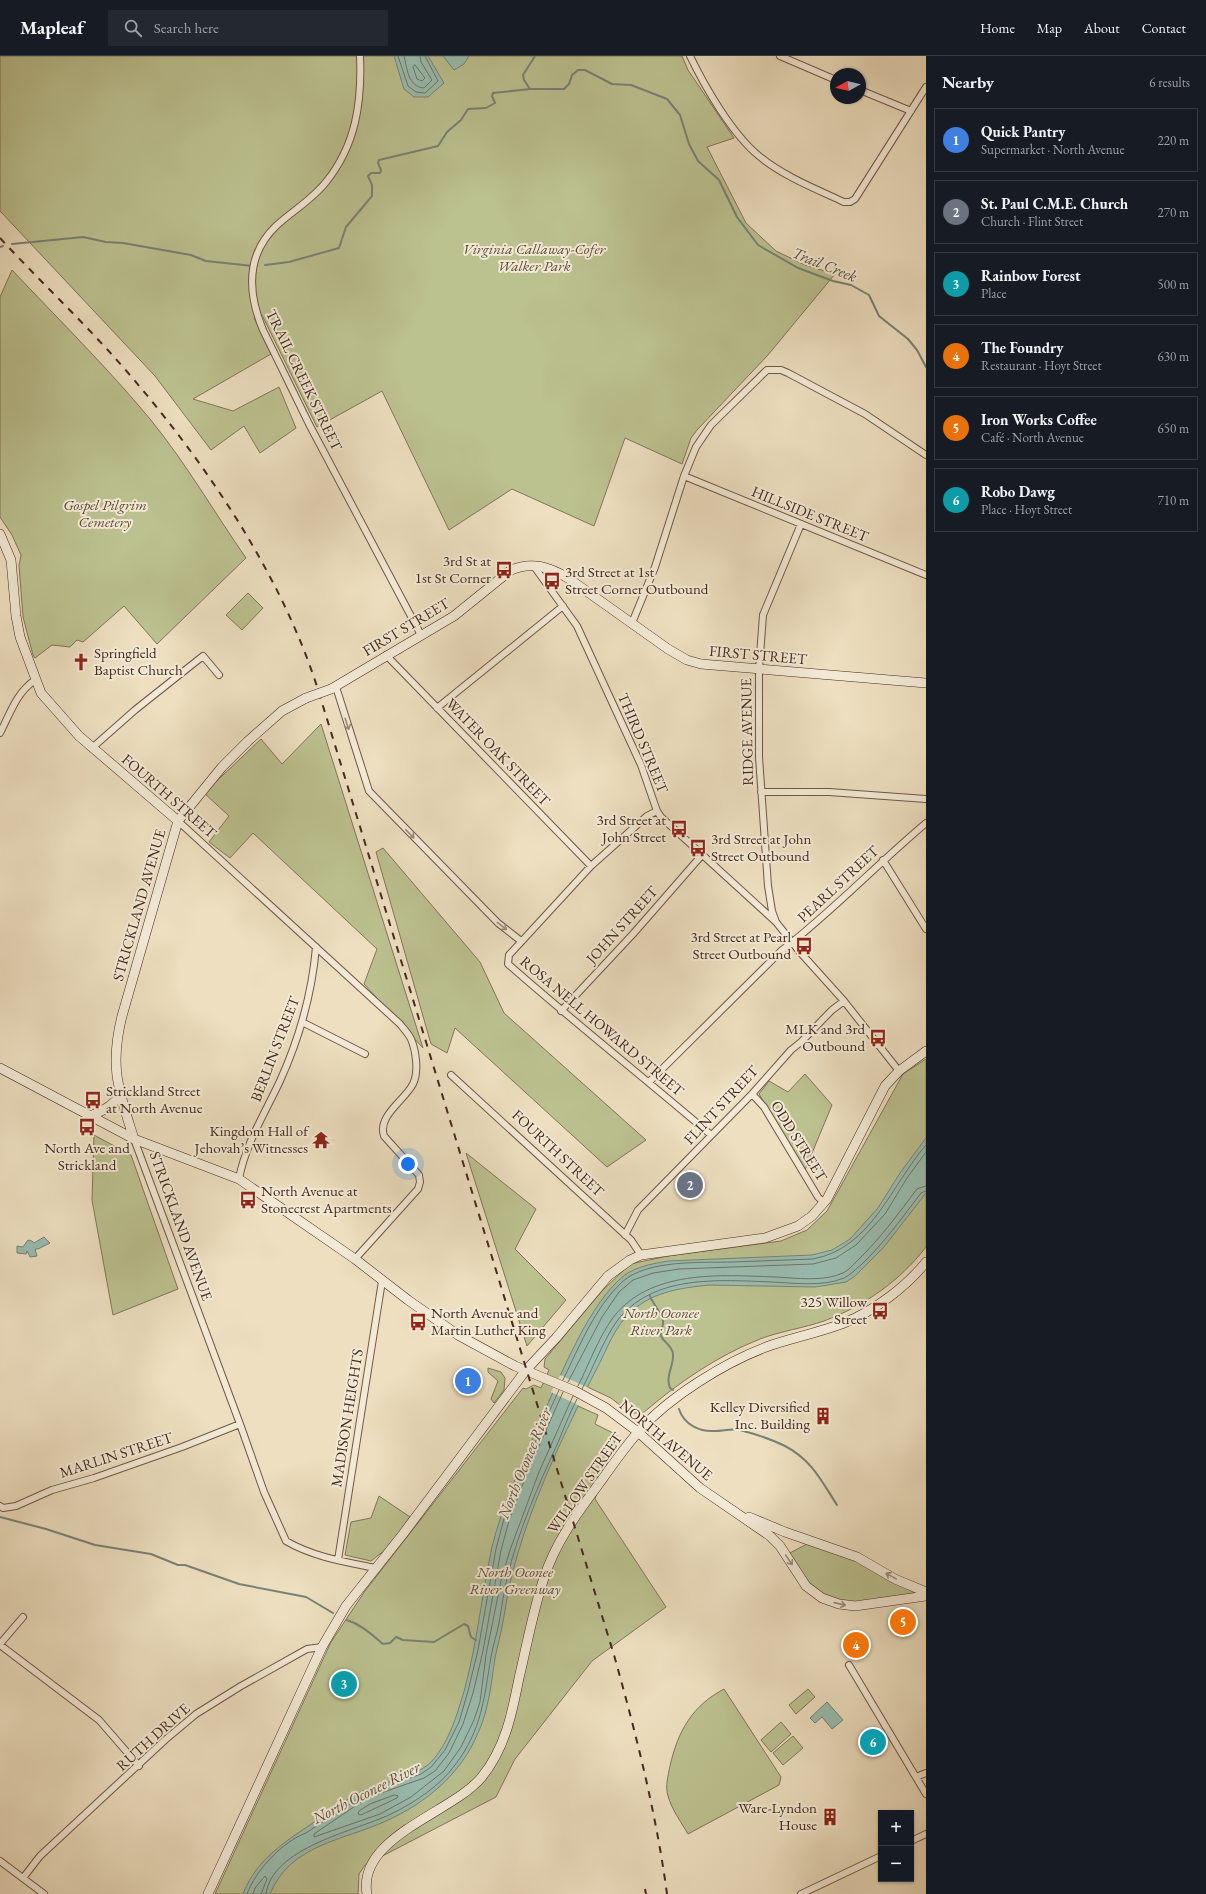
<!DOCTYPE html>
<meta charset="utf-8">
<style>
:root{--surface:#171b24;--page:#242831;--text:#f1f3f6;--muted:#9ea1a6;--line:#363941;--accent:#2563eb}
body{margin:0;font-family:"EB Garamond",serif;background:var(--page);color:var(--text)}
.controls{position:absolute;right:12px;bottom:12px;display:grid;overflow:hidden;border-radius:0px;box-shadow:0 1px 3px #0004}
.controls button{width:36px;height:36px;display:grid;place-items:center;padding:0;border:0;border-bottom:1px solid var(--line);background:var(--surface);color:var(--text);font:20px sans-serif}
.compass{position:absolute;left:830px;top:12px;width:36px;height:36px;border-radius:50%;background:var(--surface);box-shadow:0 1px 3px #0004;rotate:262deg}
.you{position:absolute;left:408px;top:1108px;width:14px;height:14px;margin:-10px;border:3px solid #fff;border-radius:50%;background:#1a73e8;box-shadow:0 0 0 6px #1a73e833}
.badge{display:grid;place-items:center;width:26px;height:26px;border-radius:50%;background:var(--accent);color:#fff;font-size:13px;font-weight:700}
.pin{position:absolute;translate:-50% -50%;border:2px solid #fff;box-shadow:0 1px 4px #0006}
.list{margin:0;padding:0;list-style:none}
h2{display:flex;justify-content:space-between;align-items:center;height:52px;margin:0;padding:0 16px;font-size:17px}
h2 small{font-size:13px;font-weight:400;color:var(--muted)}
.list li{display:grid;grid-template-columns:26px 1fr auto;gap:12px;align-items:center;box-sizing:border-box;height:64px;margin:0 8px 8px;padding:0 8px;border:1px solid var(--line);border-radius:0px}
.list b{display:block;font-size:15px;white-space:nowrap}
.list p{margin:0;font-size:13px;white-space:nowrap;color:var(--muted)}
.list em{font-size:13px;font-style:normal;color:var(--muted)}
.icon{flex:none;width:22px;height:22px;fill:none;stroke:currentColor;stroke-width:2;stroke-linecap:round;stroke-linejoin:round}
.map{position:relative;flex:none;width:926px;height:1838px;overflow:hidden}
header{display:flex;align-items:center;gap:24px;box-sizing:border-box;height:56px;padding:0 20px;background:var(--surface);border-bottom:1px solid var(--line)}
header strong{font-size:19px}
nav{display:flex;gap:22px;margin-inline-start:auto;font-size:14px}
.search{width:280px;height:36px;background:var(--page);display:flex;align-items:center;gap:10px;box-sizing:border-box;padding:0 14px;border-radius:0px;color:var(--muted);font-size:15px}
main{display:flex}
aside{flex:1;background:var(--surface)}
.map>svg:first-child{display:block}
.green{fill:#bcc190;stroke:#827558}
.water{fill:#99bdb0;stroke:#788276}
.pier{fill:#eddfc0}
.lines{fill:none;stroke-linecap:round;stroke-linejoin:round}
.shore{stroke:#707368;stroke-width:1}
.stream{stroke:#788276;stroke-width:2}
.street-casing{stroke:#705647;stroke-width:8}
.secondary-casing{stroke:#47291f;stroke-width:10}
.street{stroke:#f3ead6;stroke-width:6}
.secondary{stroke:#f3ead6;stroke-width:9}
.rail{stroke:#47291f;stroke-width:2;stroke-dasharray:7 7;stroke-linecap:butt}
.secondary-bridge-casing{stroke:#47291f;stroke-width:10;stroke-linecap:butt}
.secondary-bridge{stroke:#f3ead6;stroke-width:9}
.oneway{stroke:#9d8a7a}
.labels{text-anchor:middle;stroke-width:4;stroke-linejoin:round;paint-order:stroke}
.park-label{font-size:15px;font-style:italic;fill:#5e4736;stroke:#f3ead6}
.street-label{font-size:15px;fill:#47291f;stroke:#f3ead6}
.poi-label{font-size:15px;fill:#47291f;stroke:#f3ead6;text-anchor:end}
.water-label{font-size:16px;font-style:italic;fill:#5c4e43;stroke:#f3ead6}
</style>
<header>
<strong>Mapleaf</strong>
<div class="search"><svg class="icon" aria-label="search" viewBox="0 0 24 24"><circle cx="10" cy="10" r="6"/><path d="M15 15l6 6"/></svg>Search here</div>
<nav><a>Home</a><a>Map</a><a>About</a><a>Contact</a></nav>
</header>
<main>
<div class="map">
<svg width="926" height="1838" viewBox="0 0 926 1838">
<rect width="100%" height="100%" fill="#eddfc0"/>
<filter id="stains"><feTurbulence type="fractalNoise" baseFrequency=".005" numOctaves="4"/><feColorMatrix values="0 0 0 0 .2 0 0 0 0 .09 0 0 0 0 .02 0 0 0 .5 -.17"/></filter>
<radialGradient id="worn" r=".72"><stop offset=".6" stop-color="#630" stop-opacity="0"/><stop offset="1" stop-color="#630" stop-opacity=".3"/></radialGradient>
<!-- green -->
<path class="green" d="M0,0h682l6,14 46,68 -27,9 39,76 30,28 29,14 30,9 -67,81 -71,75 -6,8 -9,26 -57,-26 -31,88 -82,-37 -63,41 -67,-139 -65,36 -55,-112 -8,3 17,36 -78,45 40,12 46,-24 17,41 -36,25 -16,-27 -33,24 -56,-74 -155,-165z
M12,214c46,49 95,97 138,149 36,44 64,93 96,139l-89,86 -33,-38 -41,36 -6,-2 -7,7 -18,-2 -17,13 -2,-3 -10,-38 -4,-52 2,-10 -9,-20 -12,-18v-220z
M248,537l15,15 -21,22 -16,-15z
M321,668l102,324 -59,-64 13,-35 -124,-116 -23,25 -21,-16 20,-26 -25,-23 57,-54 21,25z
M383,792l97,114 24,51 142,127 -39,27 -152,-139 -8,25 -16,-9 -55,-192z
M926,1003v188c-26,34 -62,59 -102,74 -20,7 -43,10 -64,18 -43,17 -82,44 -117,74h-13l-19,-15 -49,-23 -13,26 25,12 4,-7 20,9 -3,9 22,11 -22,64 71,108 -74,54 -77,98 -19,38 -131,68 -6,9 -1,20h-143l116,-252 34,-51 158,-203 3,1 8,-4 7,3 8,-18 -5,-3 1,-8 57,-68 28,-27 38,-8 113,-15 26,-11 20,-19 76,-137z
M805,1018l27,31 -27,65 -46,-76 10,-13 19,11z
M94,1079l37,20 47,134 -65,26 -21,-115z
M466,1097l70,56 -21,40 51,51 -39,46z
M488,1312l13,4 4,6 -1,12 -10,13 -3,-4 7,-18 -10,-9z
M379,1440l31,21 -20,29 -19,15 -26,-6 6,-33 20,-4z
M807,1488l28,7 33,15 50,29c-32,3 -82,18 -107,-8 -9,-9 -15,-22 -23,-33z
M724,1633l57,88 -2,8 -91,49c-7,-12 -16,-24 -20,-38 -3,-10 0,-20 2,-30 8,-35 22,-60 54,-77z
M808,1633l7,8 -19,17 -7,-9z
M781,1666l10,12 -20,18 -10,-12z
M793,1680l10,12 -20,17 -10,-12z"/>
<!-- water -->
<path class="water" d="M394,0h34l16,27 -16,14h-14l-10,-8z
M443,0h26l-5,8 -10,6z
M926,1082v55l-42,54 -29,29 -9,6 -31,5 -106,-2c-27,3 -54,6 -76,25 -19,16 -26,40 -38,62 -33,66 -68,138 -85,211 -3,14 -5,29 -8,44 -2,10 -5,21 -7,31 -4,26 -6,51 -17,75 -17,41 -52,70 -92,88 -44,20 -95,23 -116,73h-27c15,-39 49,-56 80,-78 11,-7 31,-22 42,-26 18,-8 49,-13 64,-26 14,-13 23,-35 29,-53 18,-53 22,-109 34,-164 10,-41 28,-79 45,-118 19,-43 48,-118 82,-149 13,-13 32,-16 49,-19l144,-6 20,-5 18,-11 28,-31 22,-35z
M44,1181l6,6 -12,6h-3l2,7 -7,1 -3,-6 -1,3 -9,-1v-7l6,1 5,-7 4,1 2,2z
M827,1646l16,18 -11,9 -10,-12 -7,6 -5,-5z"/>
<!-- pier -->
<path class="pier" d="M560,1319l29,13 -9,18 -29,-14z"/>
<g class="lines">
<!-- shore -->
<path class="shore" d="M398,0l10,30 8,6 9,1 13,-12 -13,-25
M404,0c3,12 4,31 20,32l8,-8 -11,-18 -1,-6
M415,9l10,13 -3,3 -5,-2 -4,-12z
M563,1324c16,-33 32,-73 59,-98 26,-23 79,-19 112,-20 26,-1 52,-2 79,-3 59,-11 78,-74 113,-114
M568,1326l34,-65 17,-25 14,-12 20,-7 26,-4 134,-5 23,-6 20,-13 29,-31 22,-36 19,-26
M578,1330c11,-22 20,-47 34,-67 37,-50 108,-44 163,-42 21,1 48,5 68,-4 6,-3 10,-8 14,-12 23,-22 41,-47 60,-72l9,-3
M582,1333c11,-21 22,-50 35,-68 36,-47 102,-41 155,-39 23,1 50,5 72,-4 7,-3 11,-9 17,-13 23,-22 41,-47 60,-72l5,-2
M563,1336l-36,81 -18,48 -8,29 -18,101 -10,42 -10,31 -14,29 -14,18 -11,7 -57,20 -53,36v3l66,-23 31,-17 33,-26 17,-24 13,-27 6,-18 6,-47 15,-74 9,-31 29,-78 34,-76
M395,1739l3,1 -1,2 -36,17 -3,-1 1,-3 11,-7z
M247,1838c9,-24 35,-52 59,-61l59,-39 56,-20 10,-7 14,-17 14,-28 9,-31 10,-41 18,-101 8,-30 18,-48 37,-81
M253,1838l2,-6 10,-12 2,3 -6,15
M266,1838c6,-47 90,-63 125,-80 23,-11 49,-28 64,-49 27,-35 29,-67 36,-108 2,-12 6,-23 8,-34 3,-17 5,-33 9,-49 11,-44 29,-86 48,-127 7,-16 13,-33 21,-48"/>
<!-- stream -->
<path class="stream" d="M530,33l-6,-9 -1,-5 12,-19
M12,188l71,-7 23,5 17,1 68,12 15,6 47,5
M0,191l3,-1
M265,209l24,-3 50,-14 7,-21 26,-31v-11l-4,-9 3,-3h9l1,-3 -3,-7 1,-3 59,-14 9,-14 14,-12 7,-11 18,-1 9,-5 -3,-7 1,-3 37,-4h34l5,-5 3,-9 6,-5h7l27,14 19,1 36,14 13,16 9,29 9,17 21,19 18,37 21,28 40,23 35,13 18,4 18,10 10,21 29,23 9,11 9,17
M650,1240c3,8 11,16 13,25 1,6 -4,10 -2,15 3,7 11,9 12,18 1,12 -8,22 -3,34l3,2
M679,1353c5,16 21,23 36,22 8,0 17,-3 25,-1 15,4 31,9 45,16 27,14 37,36 52,59
M0,1461l46,12 49,16 56,9 27,11h7l54,19 67,13 27,16
M347,1564c15,5 24,14 36,24l7,-1 6,-6 7,3 31,2 30,-18 4,2 3,11 5,3"/>
<!-- street casing -->
<g class="street-casing">
<path id="street" d="M360,0c2,46 -4,89 -34,126 -14,18 -34,29 -50,44 -31,30 -28,68 -13,104l46,94 112,211
M690,0c15,31 42,78 69,100 24,20 57,33 85,46h6l5,-3 71,-112
M780,0l56,24
M860,34l51,21
M684,420l242,99
M533,509l44,61 64,139 16,46 4,6 115,105 23,29 45,50 55,70
M632,567l23,-56 29,-91 12,-29 15,-22 56,-55h14l7,3 77,41 61,41
M386,599l205,211
M336,631l33,104 129,132 23,18
M437,652l126,-102
M0,677c10,-19 16,-40 35,-53
M92,692l43,-38 68,-54 16,19
M761,736h68l97,7
M657,755l-10,5 -56,50 -82,89 -1,9c66,58 135,113 202,170
M178,765l222,203c3,4 8,9 11,15 5,12 8,33 2,45 -8,16 -36,32 -29,52l35,39 1,7 -2,7 -63,70
M883,804l43,69
M776,866l-4,-11 -4,-25 -9,-129v-88l4,-54 38,-91
M561,955l72,-77 69,-79
M302,966l63,32
M451,1019l180,165 10,15
M649,1026l132,-131c51,-39 95,-86 145,-128
M752,1038l12,13 54,90 6,6
M134,1083l106,285 24,68 22,49c27,16 60,21 90,27
M239,1123c6,-34 26,-66 41,-98 19,-42 32,-87 36,-134
M625,1179l13,-25 114,-116 39,-44 10,-8 31,-32 12,-9
M0,1450l3,2 13,-2 36,-16 42,-12 88,-31 58,-23
M338,1504l44,-279
M0,1588l23,-27
M0,1589l99,75 40,46
M849,1609l77,129
M916,1721l10,-4
M911,1785l15,-7
M0,1805l44,33
M23,1822l17,-22 125,-116 31,-26 45,-28 66,-37 15,-2
M801,1838l80,-38"/>
</g>
<!-- secondary casing -->
<g class="secondary-casing">
<path id="secondary" d="M0,478l11,26 5,56 4,21 21,56 38,43 99,85
M331,633l123,-73 57,-46c21,-9 38,-3 57,8l100,71 19,11 14,4 225,19
M0,1012l134,71 105,40 116,80 53,41 50,35 57,31 60,25 31,17 32,24 62,56 70,48 10,10 26,40 16,12 17,6 16,2 71,-10
M89,1060c15,-5 22,-10 32,-21
M134,1083c-15,-48 -25,-71 -12,-123l56,-195 44,-54 26,-26 34,-30 24,-13
M749,1461l36,15 72,25 38,22 31,13
M208,1838l114,-247 24,-41 57,-72 123,-164 30,-32 52,-62 22,-16 11,-5 124,-17 33,-12 14,-10 15,-17 58,-113 14,-15 27,-20
M367,1838c-10,-57 83,-80 114,-116 24,-29 31,-64 38,-100 8,-33 14,-68 25,-100 12,-37 34,-66 57,-97 12,-17 24,-34 38,-50 30,-34 85,-68 127,-84 25,-9 52,-14 78,-24 30,-12 62,-36 82,-61"/>
</g>
<!-- street -->
<use href="#street" class="street"/>
<!-- secondary -->
<use href="#secondary" class="secondary"/>
<!-- rail -->
<path class="rail" d="M0,182c34,37 71,72 105,109 87,95 176,222 214,346l295,962c22,79 42,157 53,239
M645,1833l1,5"/>
<!-- secondary-bridge casing -->
<g class="secondary-bridge-casing">
<path id="secondary-bridge" d="M306,642l25,-9"/>
</g>
<!-- secondary-bridge -->
<use href="#secondary-bridge" class="secondary-bridge"/>
</g>
<!-- one-way arrows -->
<defs><path id="oneway-shaft" d="M-6 0H5M1.5-3L5.5 0L1.5 3" fill="none" stroke-width="1.6" stroke-linecap="round" stroke-linejoin="round"/></defs>
<g class="oneway">
<use href="#oneway-shaft" transform="translate(347 668) rotate(72)"/>
<use href="#oneway-shaft" transform="translate(410 778) rotate(46)"/>
<use href="#oneway-shaft" transform="translate(502 870) rotate(38)"/>
<use href="#oneway-shaft" transform="translate(789 1504) rotate(56)"/>
<use href="#oneway-shaft" transform="translate(891 1520) rotate(-151)"/>
<use href="#oneway-shaft" transform="translate(840 1548) rotate(13)"/>
</g>
<!-- icons -->
<defs>
<g id="bus-bare" transform="scale(1.38)"><path d="M-5-6H5V4H4V6H2V4H-2V6H-4V4H-5ZM-3.5-4V0h7V-4ZM-3.5 1.2v1.5H-2V1.2ZM2 1.2v1.5H3.5V1.2Z" fill="#8f2418" stroke="#f3ead6" stroke-width="2.5" paint-order="stroke"/></g>
<g id="church-bare" transform="scale(1.38)"><path d="M-1.2-6h2.4v3.5h3.3v2.4h-3.3V6h-2.4V-.1h-3.3v-2.4h3.3Z" fill="#8f2418" stroke="#f3ead6" stroke-width="2.5" paint-order="stroke"/></g>
<g id="temple-bare" transform="scale(1.38)"><path d="M0-6L5-2H3V0L6.5 2.5H4V6H1.5V3h-3V6H-4V2.5H-6.5L-3 0V-2H-5Z" fill="#8f2418" stroke="#f3ead6" stroke-width="2.5" paint-order="stroke"/></g>
<g id="building-bare" transform="scale(1.38)"><path d="M-4-6H4V6H1V3H-1V6H-4ZM-2.5-4.3h1.7v1.8h-1.7ZM.8-4.3h1.7v1.8H.8ZM-2.5-1h1.7V.8h-1.7ZM.8-1h1.7V.8H.8Z" fill="#8f2418" stroke="#f3ead6" stroke-width="2.5" paint-order="stroke"/></g>
</defs>
<g fill-rule="evenodd">
<use href="#bus-bare" x="504" y="514"/>
<use href="#bus-bare" x="552" y="525"/>
<use href="#church-bare" x="81" y="606"/>
<use href="#bus-bare" x="679" y="773"/>
<use href="#bus-bare" x="698" y="792"/>
<use href="#bus-bare" x="804" y="890"/>
<use href="#bus-bare" x="878" y="982"/>
<use href="#bus-bare" x="93" y="1044"/>
<use href="#bus-bare" x="87" y="1071"/>
<use href="#temple-bare" x="321" y="1084"/>
<use href="#bus-bare" x="248" y="1144"/>
<use href="#bus-bare" x="880" y="1255"/>
<use href="#bus-bare" x="418" y="1266"/>
<use href="#building-bare" x="823" y="1360"/>
<use href="#building-bare" x="830" y="1761"/>
</g>
<g class="labels">
<!-- park labels -->
<g class="park-label">
<text x="534" y="198">Virginia Callaway-Cofer<tspan x="534" dy="17">Walker Park</tspan></text>
<text x="105" y="454">Gospel Pilgrim<tspan x="105" dy="17">Cemetery</tspan></text>
<text x="661" y="1262">North Oconee<tspan x="661" dy="17">River Park</tspan></text>
<text x="515" y="1521">North Oconee<tspan x="515" dy="17">River Greenway</tspan></text>
</g>
<!-- street labels -->
<g class="street-label">
<text transform="translate(304 324) rotate(64)" y="5">TRAIL CREEK STREET</text>
<text transform="translate(810 458) rotate(22)" y="5">HILLSIDE STREET</text>
<text transform="translate(406 571) rotate(-31)" y="5">FIRST STREET</text>
<text transform="translate(758 599) rotate(5)" y="5">FIRST STREET</text>
<text transform="translate(747 676) rotate(-91)" y="5">RIDGE AVENUE</text>
<text transform="translate(643 687) rotate(67)" y="5">THIRD STREET</text>
<text transform="translate(498 696) rotate(46)" y="5">WATER OAK STREET</text>
<text transform="translate(169 740) rotate(41)" y="5">FOURTH STREET</text>
<text transform="translate(838 828) rotate(-43)" y="5">PEARL STREET</text>
<text transform="translate(139 849) rotate(-74)" y="5">STRICKLAND AVENUE</text>
<text transform="translate(622 869) rotate(-48)" y="5">JOHN STREET</text>
<text transform="translate(602 970) rotate(40)" y="5">ROSA NELL HOWARD STREET</text>
<text transform="translate(275 993) rotate(-69)" y="5">BERLIN STREET</text>
<text transform="translate(721 1049) rotate(-47)" y="5">FLINT STREET</text>
<text transform="translate(799 1085) rotate(58)" y="5">ODD STREET</text>
<text transform="translate(558 1097) rotate(43)" y="5">FOURTH STREET</text>
<text transform="translate(181 1170) rotate(70)" y="5">STRICKLAND AVENUE</text>
<text transform="translate(347 1362) rotate(-81)" y="5">MADISON HEIGHTS</text>
<text transform="translate(666 1384) rotate(40)" y="5">NORTH AVENUE</text>
<text transform="translate(116 1399) rotate(-18)" y="5">MARLIN STREET</text>
<text transform="translate(585 1427) rotate(-55)" y="5">WILLOW STREET</text>
<text transform="translate(153 1681) rotate(-42)" y="5">RUTH DRIVE</text>
</g>
<!-- poi labels -->
<g class="poi-label">
<text x="491" y="510">3rd St at<tspan x="491" dy="17">1st St Corner</tspan></text>
<text x="565" y="521" text-anchor="start">3rd Street at 1st<tspan x="565" dy="17">Street Corner Outbound</tspan></text>
<text x="94" y="602" text-anchor="start">Springfield<tspan x="94" dy="17">Baptist Church</tspan></text>
<text x="666" y="769">3rd Street at<tspan x="666" dy="17">John Street</tspan></text>
<text x="711" y="788" text-anchor="start">3rd Street at John<tspan x="711" dy="17">Street Outbound</tspan></text>
<text x="791" y="886">3rd Street at Pearl<tspan x="791" dy="17">Street Outbound</tspan></text>
<text x="865" y="978">MLK and 3rd<tspan x="865" dy="17">Outbound</tspan></text>
<text x="106" y="1040" text-anchor="start">Strickland Street<tspan x="106" dy="17">at North Avenue</tspan></text>
<text x="308" y="1080">Kingdom Hall of<tspan x="308" dy="17">Jehovah’s Witnesses</tspan></text>
<text x="87" y="1097" text-anchor="middle">North Ave and<tspan x="87" dy="17">Strickland</tspan></text>
<text x="261" y="1140" text-anchor="start">North Avenue at<tspan x="261" dy="17">Stonecrest Apartments</tspan></text>
<text x="867" y="1251">325 Willow<tspan x="867" dy="17">Street</tspan></text>
<text x="431" y="1262" text-anchor="start">North Avenue and<tspan x="431" dy="17">Martin Luther King</tspan></text>
<text x="810" y="1356">Kelley Diversified<tspan x="810" dy="17">Inc. Building</tspan></text>
<text x="817" y="1757">Ware-Lyndon<tspan x="817" dy="17">House</tspan></text>
</g>
<!-- water labels -->
<g class="water-label">
<text transform="translate(825 208) rotate(22)" y="6">Trail Creek</text>
<text transform="translate(524 1407) rotate(-68)" y="6">North Oconee River</text>
<text transform="translate(366 1736) rotate(-27)" y="6">North Oconee River</text>
</g>
</g>
<rect width="100%" height="100%" filter="url(#stains)"/>
<rect width="100%" height="100%" fill="url(#worn)"/>
</svg>
<div class="controls">
<button>+</button>
<button>−</button>
</div>
<svg class="compass" viewBox="-18 -18 36 36"><path d="M0-13l5 13h-10z" fill="#e53935"/><path d="M0 13l5-13h-10z" fill="#9ea1a6"/></svg>
<div class="you"></div>
<div class="pin badge" style="left:468px;top:1325px;background:#3f7fe0">1</div>
<div class="pin badge" style="left:690px;top:1129px;background:#6b7280">2</div>
<div class="pin badge" style="left:344px;top:1628px;background:#0f9aa8">3</div>
<div class="pin badge" style="left:856px;top:1589px;background:#e8710a">4</div>
<div class="pin badge" style="left:903px;top:1566px;background:#e8710a">5</div>
<div class="pin badge" style="left:873px;top:1686px;background:#0f9aa8">6</div>
</div>
<aside>
<h2>Nearby<small>6 results</small></h2>
<ul class="list">
<li><span class="badge" style="background:#3f7fe0">1</span><div><b>Quick Pantry</b><p>Supermarket · North Avenue</p></div><em>220 m</em></li>
<li><span class="badge" style="background:#6b7280">2</span><div><b>St. Paul C.M.E. Church</b><p>Church · Flint Street</p></div><em>270 m</em></li>
<li><span class="badge" style="background:#0f9aa8">3</span><div><b>Rainbow Forest</b><p>Place</p></div><em>500 m</em></li>
<li><span class="badge" style="background:#e8710a">4</span><div><b>The Foundry</b><p>Restaurant · Hoyt Street</p></div><em>630 m</em></li>
<li><span class="badge" style="background:#e8710a">5</span><div><b>Iron Works Coffee</b><p>Café · North Avenue</p></div><em>650 m</em></li>
<li><span class="badge" style="background:#0f9aa8">6</span><div><b>Robo Dawg</b><p>Place · Hoyt Street</p></div><em>710 m</em></li>
</ul>
</aside>
</main>
